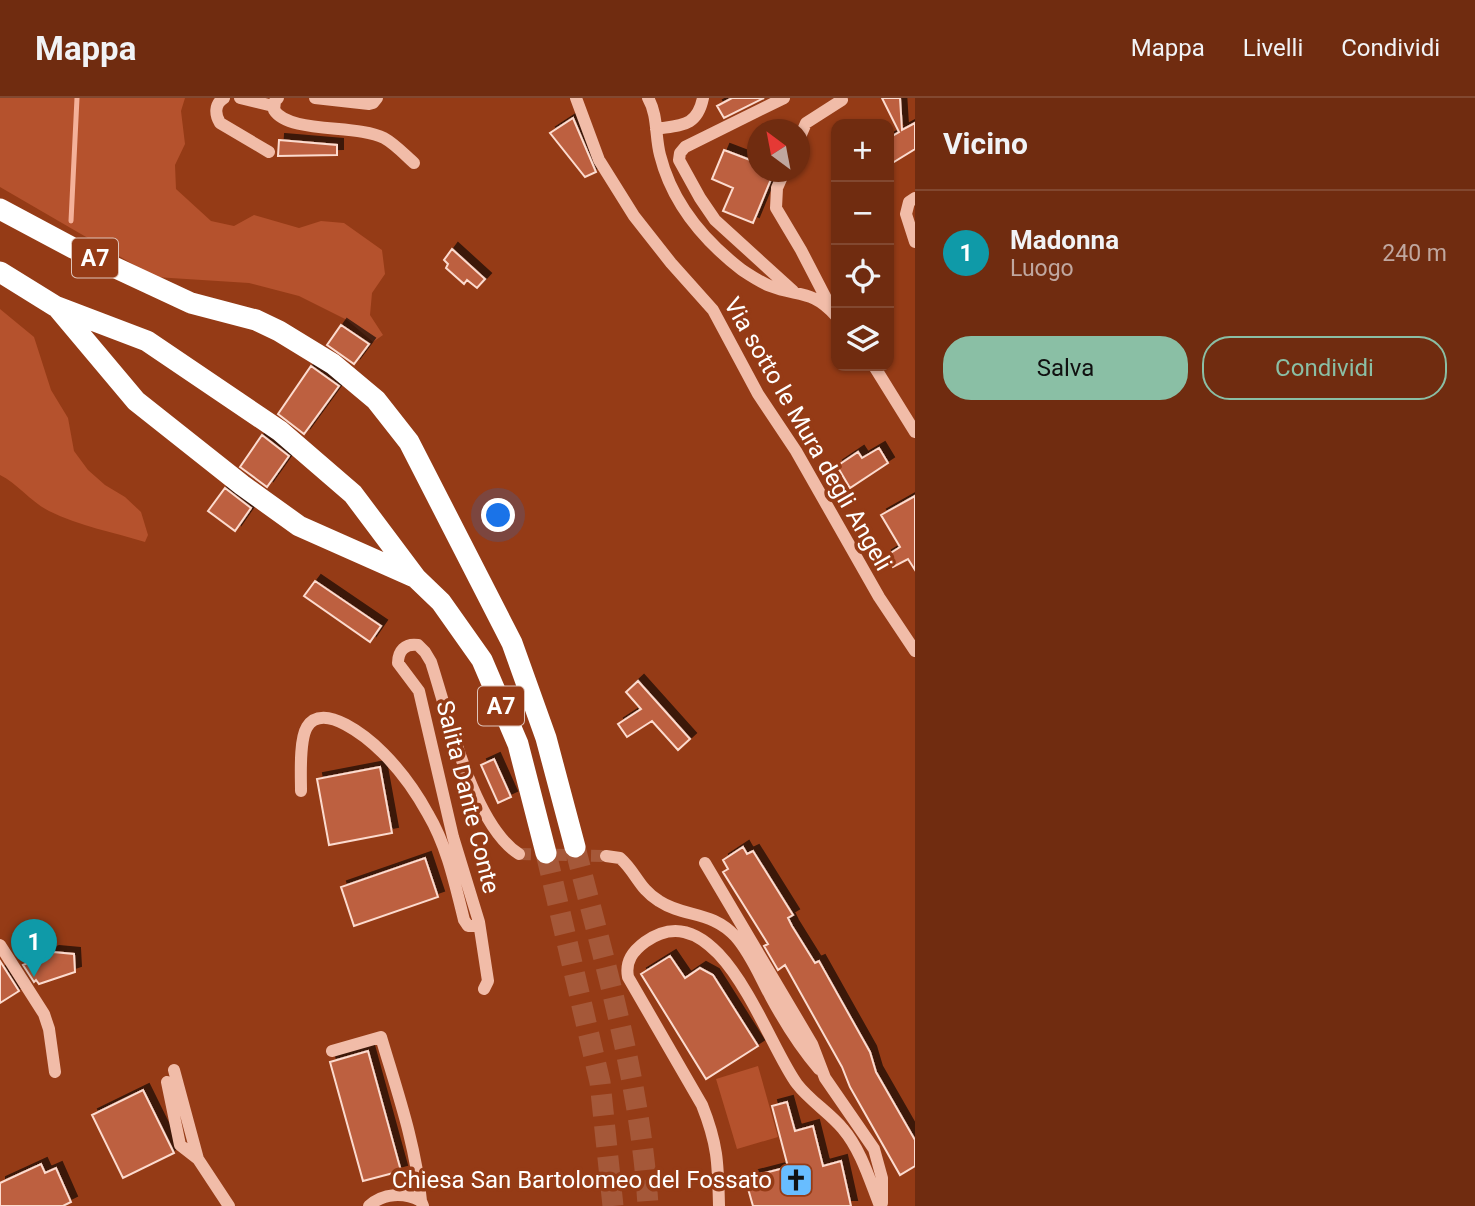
<!DOCTYPE html>
<html lang="it">
<meta charset="utf-8">
<style>
:root{--surface:#702c10;--page:#78381e;--text:#f1f3f6;--muted:#c0a79f;--line:#824830;--accent:#8abfa5}
body{margin:0;font-family:Roboto,sans-serif;background:var(--page);color:var(--text)}
.controls{position:absolute;right:21px;top:21px;display:grid;overflow:hidden;border-radius:14px;box-shadow:0 2px 5px #0004}
.controls button{width:63px;height:63px;display:grid;place-items:center;padding:0;border:0;border-bottom:2px solid var(--line);background:var(--surface);color:var(--text);font:35px sans-serif}
.compass{position:absolute;left:747px;top:21px;width:63px;height:63px;border-radius:50%;background:var(--surface);box-shadow:0 2px 5px #0004;rotate:328deg}
.you{position:absolute;left:499px;top:418px;width:24px;height:24px;margin:-18px;border:5px solid #fff;border-radius:50%;background:#1a73e8;box-shadow:0 0 0 10px #1a73e833}
.badge{display:grid;place-items:center;width:46px;height:46px;border-radius:50%;background:var(--accent);color:#fff;font-size:23px;font-weight:700}
.pin{position:absolute;translate:-50% -58px;filter:drop-shadow(0 2px 4px #0008)}
.pin::after{content:'';position:absolute;top:37px;width:24px;height:21px;background:inherit;clip-path:polygon(0 0,100% 0,50% 100%)}
.list{margin:0;padding:0;list-style:none}
h2{display:flex;justify-content:space-between;align-items:center;height:91px;margin:0;padding:0 28px;font-size:30px}
h2 small{font-size:23px;font-weight:400;color:var(--muted)}
.list li{display:grid;grid-template-columns:46px 1fr auto;gap:21px;align-items:center;box-sizing:border-box;height:126px;padding:0 28px;border-top:2px solid var(--line)}
.list b{display:block;font-size:26px;white-space:nowrap}
.list p{margin:0;font-size:23px;white-space:nowrap;color:var(--muted)}
.list em{font-size:23px;font-style:normal;color:var(--muted)}
.actions{display:flex;gap:14px;padding:21px 28px}
.actions a{flex:1;padding:16px 0;border:2px solid var(--accent);border-radius:28px;text-align:center;font-size:24px;color:var(--accent)}
.actions .main{background:var(--accent);color:#111}
.icon{flex:none;width:38px;height:38px;fill:none;stroke:currentColor;stroke-width:2;stroke-linecap:round;stroke-linejoin:round}
.map{position:relative;flex:none;width:915px;height:1108px;overflow:hidden}
header{display:flex;align-items:center;gap:42px;box-sizing:border-box;height:98px;padding:0 35px;background:var(--surface);border-bottom:2px solid var(--line)}
header strong{font-size:33px}
nav{display:flex;gap:38px;margin-inline-start:auto;font-size:24px}
main{display:flex}
aside{flex:1;background:var(--surface)}
.map>svg:first-child{display:block}
.green{fill:#b5522d}
.lines{fill:none;stroke-linecap:round;stroke-linejoin:round}
.stream{stroke:#f4b19a;stroke-width:5}
.building{fill:#bd613f;stroke:#fcdbcf;stroke-width:2;filter:url(#shadow)}
.minor-tunnel{stroke:#a55839;stroke-width:12;stroke-dasharray:12 6;stroke-linecap:butt}
.highway-tunnel{stroke:#a55839;stroke-width:21;stroke-dasharray:21 10;stroke-linecap:butt}
.minor{stroke:#f1bca8;stroke-width:12}
.highway{stroke:#fff;stroke-width:21}
.labels{text-anchor:middle;stroke-width:7;stroke-linejoin:round;paint-order:stroke}
.shield{fill:#953b16;stroke:#dfc4b9;stroke-width:2}
.shield-label{font-size:23px;font-weight:bold;fill:#fff}
.street-label{font-size:24px;fill:#fff;stroke:#953b16}
.poi-label{font-size:24px;fill:#fff;stroke:#953b16;text-anchor:end}
</style>
<header>
<strong>Mappa</strong>
<nav><a>Mappa</a><a>Livelli</a><a>Condividi</a></nav>
</header>
<main>
<div class="map">
<svg width="915" height="1108" viewBox="0 0 915 1108">
<defs>
<filter id="shadow"><feDropShadow dx="6" dy="-6" stdDeviation="0" flood-color="#0009"/></filter>
</defs>
<rect width="100%" height="100%" fill="#953b16"/>
<!-- green -->
<path class="green" d="M0,0h185l-4,13 4,33 -10,21 1,24 35,32 23,5 20,-11 45,13 22,-7 23,2 38,27 3,24 -13,19 -2,22 13,20 -10,7 -26,-22 -48,-24 -50,-13 -94,-6 -155,-90z
M0,211l34,28 17,53 17,28 6,33 14,19 17,15 20,12 16,15 7,23 -3,7c-32,-10 -66,-16 -96,-31 -18,-9 -31,-27 -49,-36z
M758,968l20,71 -41,12 -21,-70z"/>
<g class="lines">
<!-- stream -->
<path class="stream" d="M71,123l6,-123"/>
</g>
<!-- building -->
<path class="building" d="M732,0h32l-40,20 -7,-12z
M882,0h18l2,32 13,-7v26l-26,16v-27l10,-6z
M573,20l23,54 -11,5 -35,-44z
M279,42l58,5v10l-59,1z
M724,52l34,13v9h16l-21,51 -30,-12 10,-23 -21,-9z
M452,151l33,30 -8,9 -10,-8 -3,4 -18,-16 2,-4 -4,-4z
M341,227l28,19 -15,20 -27,-19z
M311,268l28,20 -35,48 -26,-20z
M262,337l27,21 -22,31 -27,-20z
M879,350l9,15 -38,25 -13,-22 21,-14 4,6z
M225,390l26,20 -16,23 -27,-20z
M915,398v74l-7,-11 -15,8 -7,-11 14,-9 -19,-32z
M315,483l66,45 -11,16 -66,-46z
M638,583l52,58 -12,11 -26,-29 -25,16 -9,-13 23,-15 -15,-17z
M494,661l17,38 -13,6 -17,-38z
M380,669l12,66 -63,12 -12,-66z
M743,749l4,7 6,-3 40,64 -5,3 4,8 23,37 4,-2 51,91 6,20 39,68v26l-15,9 -50,-88 -8,-20 -57,-102 -7,5 -14,-24 4,-2 -45,-72 5,-3 -5,-9z
M425,760l13,39 -84,29 -13,-39z
M53,854l21,2 1,18 -36,12 -3,-4 -2,2 -11,-17z
M670,858l15,22 15,-10 13,7 45,71 -52,33 -65,-105z
M0,863l19,30 -19,12z
M368,953l33,120 -38,10 -33,-119z
M143,992l31,63 -51,25 -31,-63z
M787,1004l8,29 18,-5 10,40 18,-5 10,45h-98l-8,-28 43,-11 -16,-61z
M41,1066l4,9 11,-5 15,34 -8,4h-63v-23z"/>
<g class="lines">
<!-- minor-tunnel -->
<path class="minor-tunnel" d="M519,756l87,2"/>
<!-- highway-tunnel -->
<path class="highway-tunnel" d="M575,749c30,118 66,237 73,359
M546,755l54,229 13,124"/>
<!-- minor -->
<path class="minor" d="M224,0c-10,6 -9,17 -4,25l49,29
M240,0l33,8
M278,0l-3,3 -1,9c15,24 83,14 110,28 11,6 21,17 30,25
M315,0l54,6 4,-1 4,-5
M576,0l23,62 35,56 37,47 42,47 45,84 38,57 83,146 36,54
M648,0c10,17 7,38 12,57 12,48 43,85 82,115 9,6 18,12 28,16 28,11 42,3 66,30
M784,0l-99,49 -5,6 -1,7 21,38 15,22 78,71
M656,31c25,-4 41,-2 47,-31
M800,39l6,-14 36,-23
M784,74l-7,16 -1,20 25,42 29,56
M915,100l-6,4 -3,12 9,28
M874,268l41,66
M301,693c0,-16 -2,-51 6,-64 16,-27 62,12 76,26 18,18 33,39 45,61 19,32 27,70 36,106l4,6h7l4,-4 -26,-85 -34,-146 -21,-28c0,-12 7,-20 20,-18l7,7 6,10c17,52 42,163 88,192
M606,758l14,2c16,14 19,31 39,43 26,17 52,9 77,36 15,17 24,40 35,60 14,26 29,50 48,72
M705,765l107,181 13,34 49,71 8,29v25
M479,824l9,59 -4,8
M0,847l44,69 5,15 6,43
M332,953l49,-14c16,54 35,108 40,164
M174,972l24,89
M167,984l13,63 18,14 31,47
M369,1108c14,-13 35,-14 52,-5l2,5
M719,1108c-1,-42 -1,-61 -17,-101l-74,-128c-3,-16 5,-26 17,-35 74,-53 121,101 152,142 13,17 33,29 46,45 18,21 27,52 37,77"/>
<!-- highway -->
<path class="highway" d="M0,111l73,39 118,55 65,17 23,11 54,33 43,36 33,42 103,201 34,95 29,109
M0,174l55,34 92,35 133,90 73,63 63,84 25,24 41,58 36,84 28,109
M57,209l79,94 106,84 57,41 115,51"/>
</g>
<!-- icons -->
<defs>
<g id="church-square" transform="scale(1.75)"><rect x="-9" y="-9" width="18" height="18" rx="4" fill="#68bdff" stroke="#953b16"/><path d="M-1.2-6h2.4v3.5h3.3v2.4h-3.3V6h-2.4V-.1h-3.3v-2.4h3.3Z" fill="#111"/></g>
</defs>
<g fill-rule="evenodd">
<use href="#church-square" x="796" y="1082"/>
</g>
<g class="labels">
<!-- shield labels -->
<g class="shield">
<rect x="72" y="140.5" width="46" height="39" rx="5"/>
<rect x="478" y="588.5" width="46" height="39" rx="5"/>
</g>
<g class="shield-label">
<text x="95" y="168">A7</text>
<text x="501" y="616">A7</text>
</g>
<!-- street labels -->
<g class="street-label">
<text transform="translate(808 336) rotate(60)" y="8">Via sotto le Mura degli Angeli</text>
<text transform="translate(468 699) rotate(76)" y="8">Salita Dante Conte</text>
</g>
<!-- poi labels -->
<g class="poi-label">
<text x="772" y="1090">Chiesa San Bartolomeo del Fossato</text>
</g>
</g>
</svg>
<div class="controls">
<button>+</button>
<button>−</button>
<button><svg class="icon" aria-label="locate" viewBox="0 0 24 24"><circle cx="12" cy="12" r="6"/><path d="M12 2v4M12 18v4M2 12h4M18 12h4"/></svg></button>
<button><svg class="icon" aria-label="layers" viewBox="0 0 24 24"><path d="M12 4l9 5-9 5-9-5zM3 14l9 5 9-5"/></svg></button>
</div>
<svg class="compass" viewBox="-18 -18 36 36"><path d="M0-13l5 13h-10z" fill="#e53935"/><path d="M0 13l5-13h-10z" fill="#c0a79f"/></svg>
<div class="you"></div>
<div class="pin badge" style="left:34px;top:879px;background:#0f9aa8">1</div>
</div>
<aside>
<h2>Vicino<small></small></h2>
<ul class="list">
<li><span class="badge" style="background:#0f9aa8">1</span><div><b>Madonna</b><p>Luogo</p></div><em>240 m</em></li>
</ul>
<div class="actions"><a class="main">Salva</a><a>Condividi</a></div>
</aside>
</main>
